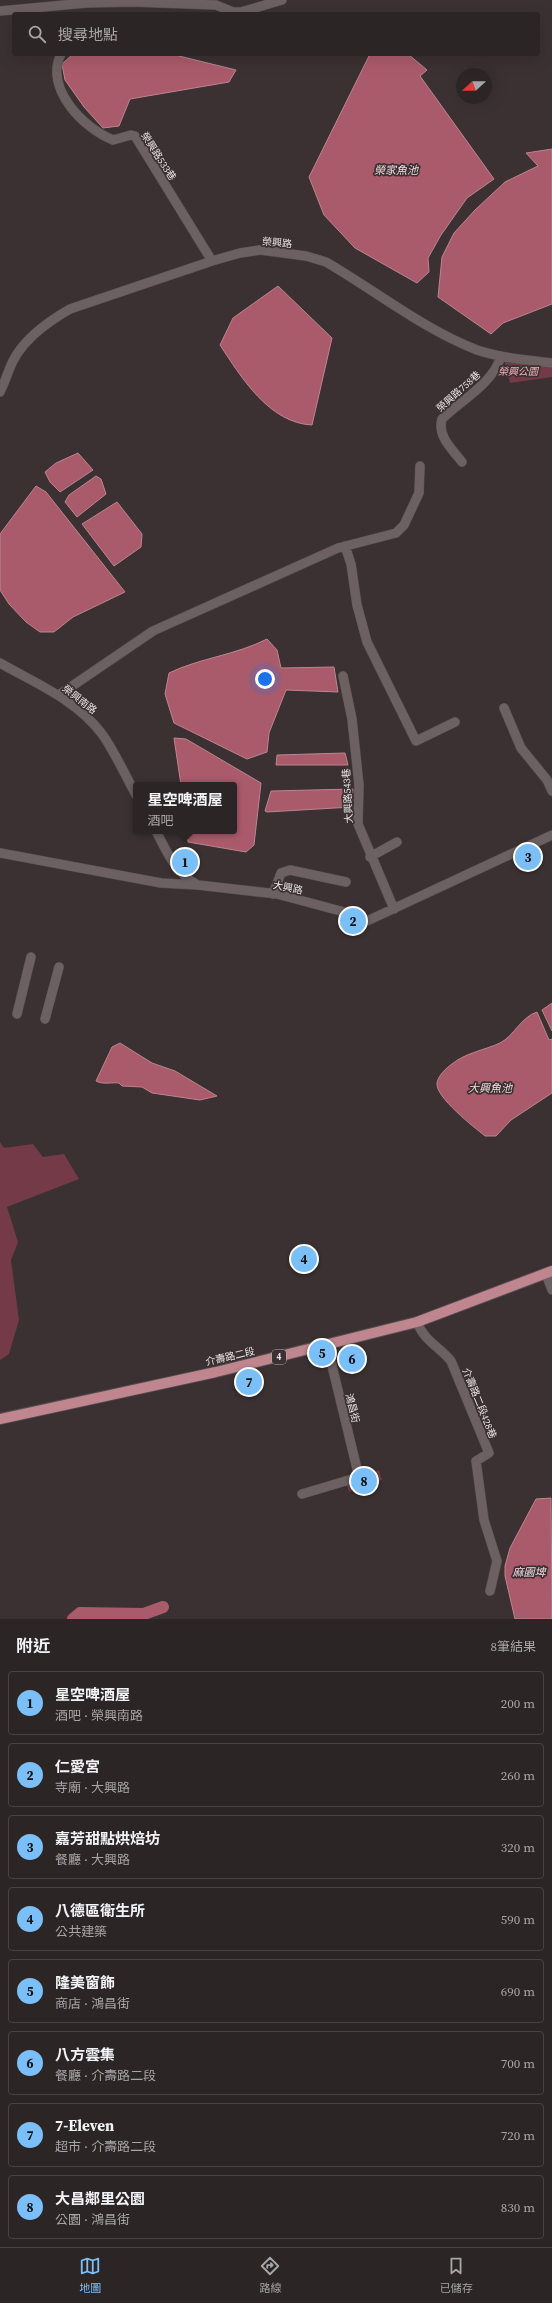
<!DOCTYPE html>
<html lang="zh-TW">
<meta charset="utf-8">
<style>
:root{--surface:#2c2526;--page:#383132;--text:#f1f3f6;--muted:#a6a5a7;--line:#484243;--accent:#7abff8}
body{margin:0;font-family:"Source Serif 4","Noto Sans TC",serif;background:var(--page);color:var(--text)}
.compass{position:absolute;left:456px;top:68px;width:36px;height:36px;border-radius:50%;background:var(--surface);box-shadow:0 4px 16px #0002;rotate:249deg}
.you{position:absolute;left:265px;top:679px;width:14px;height:14px;margin:-10px;border:3px solid #fff;border-radius:50%;background:#1a73e8;box-shadow:0 0 0 6px #1a73e833}
.badge{display:grid;place-items:center;width:26px;height:26px;border-radius:50%;background:var(--accent);color:#111;font-size:13px;font-weight:700}
.pin{position:absolute;translate:-50% -50%;border:2px solid #fff;box-shadow:0 1px 4px #0006}
.popup{position:absolute;left:133px;top:782px;width:104px;height:52px;box-sizing:border-box;display:grid;place-content:center;border-radius:4px;background:var(--surface);filter:drop-shadow(0 1px 3px #0005);font-size:13px;white-space:nowrap;color:var(--muted)}
.popup b{font-size:15px;color:var(--text)}
.popup::after{content:'';position:absolute;left:50%;top:100%;margin-left:-8px;border:8px solid transparent;border-top-color:var(--surface)}
.list{margin:0;padding:0;list-style:none}
h2{display:flex;justify-content:space-between;align-items:center;height:52px;margin:0;padding:0 16px;font-size:17px}
h2 small{font-size:13px;font-weight:400;color:var(--muted)}
.list li{display:grid;grid-template-columns:26px 1fr auto;gap:12px;align-items:center;box-sizing:border-box;height:64px;margin:0 8px 8px;padding:0 8px;border:1px solid var(--line);border-radius:4px}
.list b{display:block;font-size:15px;white-space:nowrap}
.list p{margin:0;font-size:13px;white-space:nowrap;color:var(--muted)}
.list em{font-size:13px;font-style:normal;color:var(--muted)}
.icon{flex:none;width:22px;height:22px;fill:none;stroke:currentColor;stroke-width:2;stroke-linecap:round;stroke-linejoin:round}
.map{position:relative;flex:none;width:552px;height:1619px;overflow:hidden}
.search{position:absolute;background:var(--surface);box-shadow:0 4px 16px #0002;left:12px;right:12px;top:12px;height:44px;display:flex;align-items:center;gap:10px;box-sizing:border-box;padding:0 14px;border-radius:4px;color:var(--muted);font-size:15px}
.sheet{height:628px;background:var(--surface)}
nav{display:flex;justify-content:space-around;align-items:center;box-sizing:border-box;height:56px;border-top:1px solid var(--line);background:var(--surface);font-size:11px;color:var(--muted)}
nav a{display:grid;justify-items:center;gap:2px}
nav .on{color:var(--accent)}
.map>svg:first-child{display:block}
.green{fill:#743a47}
.water{fill:#aa5b6b;stroke:#bd848f}
.lines{fill:none;stroke-linecap:round;stroke-linejoin:round}
.river{stroke:#aa5b6b;stroke-width:12}
.minor-casing{stroke:#564e4f;stroke-width:10}
.major-casing{stroke:#564e4f;stroke-width:12}
.minor{stroke:#6c6062;stroke-width:9}
.major{stroke:#c08690;stroke-width:10}
.labels{text-anchor:middle;stroke-width:3.5;stroke-linejoin:round;paint-order:stroke}
.shield{fill:#3b3133;stroke:#b5aeaf;stroke-width:1}
.shield-label{font-size:9px;font-weight:bold;fill:#e9e3e4}
.street-label{font-size:10px;fill:#e9e3e4;stroke:#3b3133}
.park-label{font-size:10px;font-style:italic;fill:#f6b2be;stroke:#3b3133}
.water-label{font-size:11px;font-style:italic;fill:#f3dbde;stroke:#3b3133}
</style>
<div class="map">
<svg width="552" height="1619" viewBox="0 0 552 1619">
<rect width="100%" height="100%" fill="#3b3133"/>
<!-- green -->
<path class="green" d="M504,359l48,6v12l-42,6z
M0,1142l4,6 29,-4 10,13 21,-3 15,25 -72,28 11,35 -7,18 8,60 -10,34 -9,6z
M379,1470l3,10 -33,12 -3,-10z"/>
<!-- water -->
<path class="water" d="M73,54h98l65,16 -7,12 -99,17 -11,27 -16,2 -19,-21 -19,-27 -3,-16z
M370,54h38l19,16 -7,6 74,103 -27,19 -26,37 -13,23 1,14 -12,11 -62,-35 -31,-33 -15,-38z
M552,149v155l-49,19 -12,11 -53,-37 4,-40 12,-24 21,-23 30,-28 33,-16 -12,-13z
M278,286l54,52 -20,87c-43,-2 -71,-48 -92,-80l13,-27z
M78,453l15,17 -33,22 -10,-10 -5,-10 11,-9z
M96,476l5,3 5,15 -29,23 -12,-15 4,-7z
M36,486l10,6 79,100 -52,25 -19,15h-14l-14,-10 -17,-18 -9,-14v-56z
M117,502l25,32 -1,13 -27,19 -32,-42z
M267,639l10,11 4,18 53,-1 4,25 -52,-2 -17,43 -2,19 -20,7 -73,-36 -9,-29 4,-21c31,-15 67,-18 98,-34z
M174,738l12,1 75,44 -7,62 -8,7 -58,-10 -1,-11h47v-46h-53z
M345,753l3,12h-72l1,-10z
M353,789l-1,18 -85,5 -2,-1 6,-20z
M552,1003v28l-10,-21z
M537,1012l12,28 3,-1v54l-41,27 -15,16h-11c-11,-9 -50,-39 -48,-53 1,-7 9,-15 15,-19 13,-11 33,-14 48,-21 14,-7 21,-26 37,-31z
M120,1043l32,20 23,8 42,25 -17,4 -48,-7 -10,-6 -20,-1 -3,-3c-7,-1 -16,2 -23,-2l16,-34z
M551,1498l1,121h-37l-10,-43v-10l5,-18 26,-49z"/>
<g class="lines">
<!-- river -->
<path class="river" d="M73,1619l7,-6 64,1 19,-7"/>
<!-- minor casing -->
<g class="minor-casing">
<path id="minor" d="M0,11l86,-8 47,-1 83,3 17,7h8l41,-12
M61,54c-17,34 22,74 52,86l18,-5 4,1 77,125
M0,392c5,-10 8,-21 13,-31 11,-22 36,-40 57,-52l142,-48 28,-8 20,-3 16,2 30,4 20,6c50,29 97,67 151,88 24,8 50,10 75,13
M462,462c-10,-13 -25,-26 -20,-43 19,-19 51,-35 59,-63
M345,546l6,18 6,41 10,37 49,99 39,-19
M0,663c35,20 77,37 102,71 13,18 23,41 34,61
M343,676l9,43 7,66 -1,39 36,85
M59,695l94,-64 185,-83 58,-15 8,-8 15,-32 1,-27
M504,708l17,40 26,32 5,11
M156,831c11,21 19,41 40,53
M0,853l161,30 37,2 79,9 71,19 19,8 185,-86
M370,857l27,-15
M273,894l8,-21 9,-3 56,12
M17,1014l14,-57
M45,1019l14,-52
M546,1274l6,16
M417,1322c7,19 23,25 34,39l38,92 -13,8 8,59 13,41 -7,30
M302,1494l57,-17 -32,-132"/>
</g>
<!-- major casing -->
<g class="major-casing">
<path id="major" d="M0,1419l216,-47 201,-50 135,-51"/>
</g>
<!-- minor -->
<use href="#minor" class="minor"/>
<!-- major -->
<use href="#major" class="major"/>
</g>
<g class="labels">
<!-- shield labels -->
<rect class="shield" x="272" y="1350" width="14" height="14" rx="3"/>
<g class="shield-label">
<text x="279" y="1360">4</text>
</g>
<!-- street labels -->
<g class="street-label">
<text transform="translate(159 156) rotate(57)" y="4">榮興路533巷</text>
<text transform="translate(277 242) rotate(5)" y="4">榮興路</text>
<text transform="translate(458 391) rotate(-42)" y="4">榮興路758巷</text>
<text transform="translate(80 699) rotate(38)" y="4">榮興南路</text>
<text transform="translate(347 796) rotate(-93)" y="4">大興路543巷</text>
<text transform="translate(288 887) rotate(11)" y="4">大興路</text>
<text transform="translate(230 1356) rotate(-13)" y="4">介壽路二段</text>
<text transform="translate(480 1403) rotate(68)" y="4">介壽路二段428巷</text>
<text transform="translate(353 1408) rotate(76)" y="4">鴻昌街</text>
</g>
<!-- park labels -->
<g class="park-label">
<text x="518" y="375">榮興公園</text>
</g>
<!-- water labels -->
<g class="water-label">
<text x="396" y="174">榮家魚池</text>
<text x="490" y="1092">大興魚池</text>
<text x="529" y="1576">麻園埤</text>
</g>
</g>
</svg>
<svg class="compass" viewBox="-18 -18 36 36"><path d="M0-13l5 13h-10z" fill="#e53935"/><path d="M0 13l5-13h-10z" fill="#a6a5a7"/></svg>
<div class="you"></div>
<div class="pin badge" style="left:185px;top:862px">1</div>
<div class="popup"><b>星空啤酒屋</b>酒吧</div>
<div class="pin badge" style="left:353px;top:921px">2</div>
<div class="pin badge" style="left:528px;top:857px">3</div>
<div class="pin badge" style="left:304px;top:1259px">4</div>
<div class="pin badge" style="left:322px;top:1353px">5</div>
<div class="pin badge" style="left:352px;top:1359px">6</div>
<div class="pin badge" style="left:249px;top:1382px">7</div>
<div class="pin badge" style="left:364px;top:1481px">8</div>
<div class="search"><svg class="icon" aria-label="search" viewBox="0 0 24 24"><circle cx="10" cy="10" r="6"/><path d="M15 15l6 6"/></svg>搜尋地點</div>
</div>
<section class="sheet">
<h2>附近<small>8筆結果</small></h2>
<ul class="list">
<li><span class="badge">1</span><div><b>星空啤酒屋</b><p>酒吧 · 榮興南路</p></div><em>200 m</em></li>
<li><span class="badge">2</span><div><b>仁愛宮</b><p>寺廟 · 大興路</p></div><em>260 m</em></li>
<li><span class="badge">3</span><div><b>嘉芳甜點烘焙坊</b><p>餐廳 · 大興路</p></div><em>320 m</em></li>
<li><span class="badge">4</span><div><b>八德區衛生所</b><p>公共建築</p></div><em>590 m</em></li>
<li><span class="badge">5</span><div><b>隆美窗飾</b><p>商店 · 鴻昌街</p></div><em>690 m</em></li>
<li><span class="badge">6</span><div><b>八方雲集</b><p>餐廳 · 介壽路二段</p></div><em>700 m</em></li>
<li><span class="badge">7</span><div><b>7-Eleven</b><p>超市 · 介壽路二段</p></div><em>720 m</em></li>
<li><span class="badge">8</span><div><b>大昌鄰里公園</b><p>公園 · 鴻昌街</p></div><em>830 m</em></li>
</ul>
</section>
<nav>
<a class="on"><svg class="icon" aria-label="map" viewBox="0 0 24 24"><path d="M3 6l6-2 6 2 6-2v14l-6 2-6-2-6 2zM9 4v14M15 6v14"/></svg>地圖</a>
<a><svg class="icon" aria-label="directions" viewBox="0 0 24 24"><path d="M12 3l9 9-9 9-9-9zM9 14v-3h6M13 9l2 2-2 2"/></svg>路線</a>
<a><svg class="icon" aria-label="saved" viewBox="0 0 24 24"><path d="M7 4h10v16l-5-4-5 4z"/></svg>已儲存</a>
</nav>
